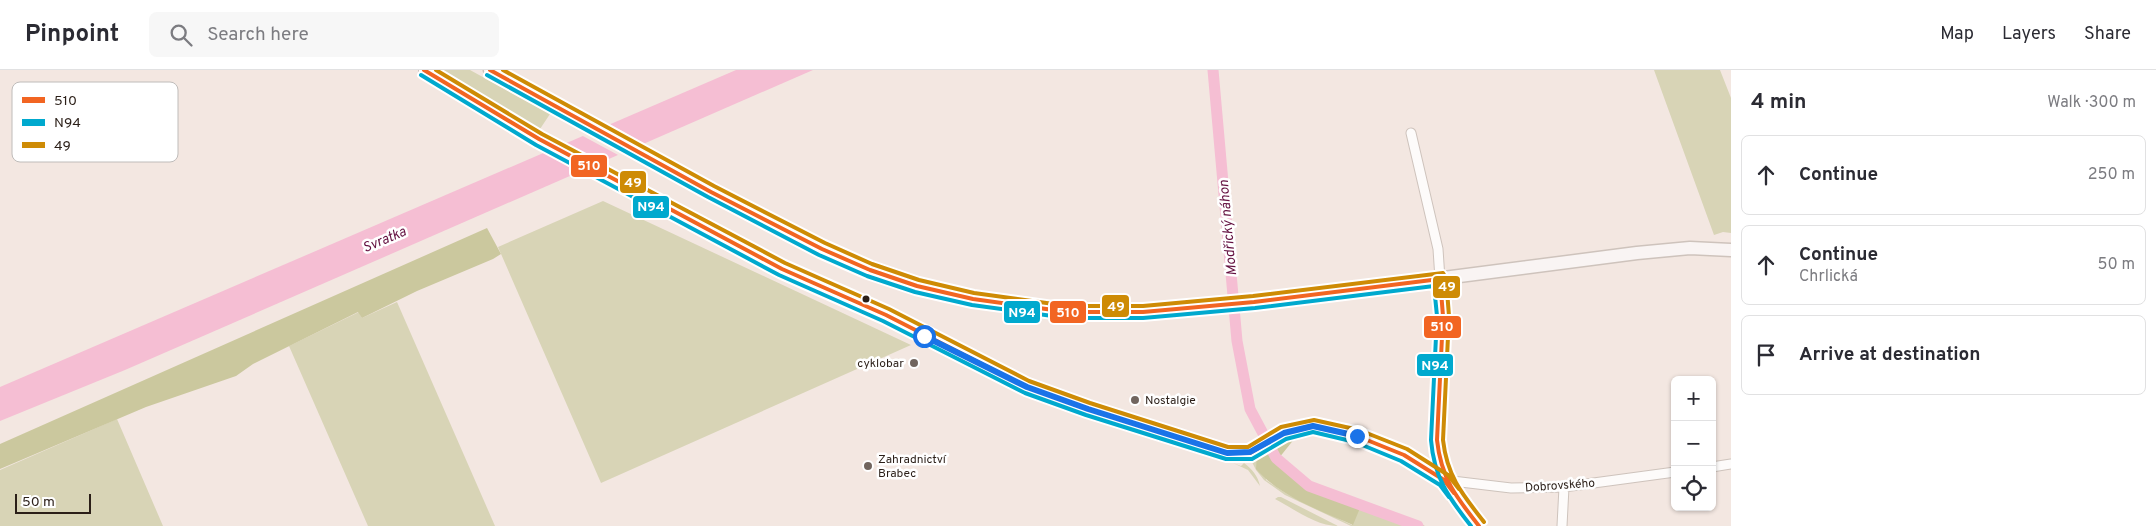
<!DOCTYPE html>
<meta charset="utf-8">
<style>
:root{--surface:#fff;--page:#f7f7f7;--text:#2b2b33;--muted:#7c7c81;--line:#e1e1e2}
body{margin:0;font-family:Overpass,sans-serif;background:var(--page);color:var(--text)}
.controls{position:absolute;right:15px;bottom:15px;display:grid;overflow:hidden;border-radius:8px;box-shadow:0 1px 4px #0004}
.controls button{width:45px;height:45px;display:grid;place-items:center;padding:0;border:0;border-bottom:1px solid var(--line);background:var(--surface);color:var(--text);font:25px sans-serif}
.scale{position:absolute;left:15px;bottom:12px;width:76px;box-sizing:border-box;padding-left:5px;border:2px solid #2b1f18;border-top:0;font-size:14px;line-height:18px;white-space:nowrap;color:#2b1f18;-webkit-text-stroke:4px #fff;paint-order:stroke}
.stop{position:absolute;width:15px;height:15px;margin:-11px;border:4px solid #1a73e8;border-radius:50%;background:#fff}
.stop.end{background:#1a73e8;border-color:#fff;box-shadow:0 1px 5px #0008}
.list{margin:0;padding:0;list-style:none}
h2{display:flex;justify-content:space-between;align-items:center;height:65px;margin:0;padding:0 20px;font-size:21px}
h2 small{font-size:16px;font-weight:400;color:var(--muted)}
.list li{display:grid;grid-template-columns:32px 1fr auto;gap:15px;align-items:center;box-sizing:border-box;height:80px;margin:0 10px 10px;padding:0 10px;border:1px solid var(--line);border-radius:8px}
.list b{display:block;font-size:19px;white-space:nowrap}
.list p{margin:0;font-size:16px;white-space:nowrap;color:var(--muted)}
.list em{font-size:16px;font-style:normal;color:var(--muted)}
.icon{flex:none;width:28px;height:28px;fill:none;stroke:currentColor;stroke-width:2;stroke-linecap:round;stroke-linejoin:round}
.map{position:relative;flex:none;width:1731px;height:456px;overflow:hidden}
header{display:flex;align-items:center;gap:30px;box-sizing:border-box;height:70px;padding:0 25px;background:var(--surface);border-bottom:1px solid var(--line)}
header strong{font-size:24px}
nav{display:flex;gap:28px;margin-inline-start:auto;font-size:18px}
.search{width:350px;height:45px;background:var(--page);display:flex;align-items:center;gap:12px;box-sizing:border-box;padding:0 18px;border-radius:8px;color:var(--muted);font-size:19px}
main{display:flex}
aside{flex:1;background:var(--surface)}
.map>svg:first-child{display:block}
.green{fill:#d8d4b6}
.forest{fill:#cbc89e}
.water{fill:#f5bed3}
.pier{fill:#f3e7e1}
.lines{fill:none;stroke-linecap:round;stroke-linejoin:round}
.canal{stroke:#f5bed3;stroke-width:11}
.minor-casing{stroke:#cec3bc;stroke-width:11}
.tertiary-casing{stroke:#cec3bc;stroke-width:12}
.secondary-casing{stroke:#cec3bc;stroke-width:15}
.minor{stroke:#fdfbfa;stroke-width:9}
.tertiary{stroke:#fdfbfa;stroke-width:10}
.secondary{stroke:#f9f4f3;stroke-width:12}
.bus-1-casing{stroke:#fff;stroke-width:8}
.bus-2-casing{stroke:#fff;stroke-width:8}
.bus-3-casing{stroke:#fff;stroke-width:8}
.bus-1{stroke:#f26522;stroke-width:4}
.bus-2{stroke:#00a9ce;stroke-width:4}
.bus-3{stroke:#ce8b05;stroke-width:4}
.route{stroke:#1a73e8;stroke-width:6}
.bus-dot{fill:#2b1f18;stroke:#fff;stroke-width:2}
.poi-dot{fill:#71655e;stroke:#fff;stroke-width:2}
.labels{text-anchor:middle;stroke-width:5;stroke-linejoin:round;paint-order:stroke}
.poi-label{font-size:12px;fill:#2b1f18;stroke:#fff;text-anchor:start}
.street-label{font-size:12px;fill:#2b1f18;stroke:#fff}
.water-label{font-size:14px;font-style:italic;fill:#641141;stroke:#fff}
.key{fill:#fff;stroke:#bfbcba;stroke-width:1}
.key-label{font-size:14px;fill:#2b1f18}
.line-badge{stroke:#fff;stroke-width:2}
.badge-label{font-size:14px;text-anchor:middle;font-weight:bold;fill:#fff}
</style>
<header>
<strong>Pinpoint</strong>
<div class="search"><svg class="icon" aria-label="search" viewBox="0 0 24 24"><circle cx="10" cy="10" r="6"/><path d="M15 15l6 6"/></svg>Search here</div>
<nav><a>Map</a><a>Layers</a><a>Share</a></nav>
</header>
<main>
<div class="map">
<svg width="1731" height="456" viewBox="0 0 1731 456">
<rect width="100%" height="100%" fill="#f3e7e1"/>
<!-- green -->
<path class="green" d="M441,0h29l80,44 -10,15z
M1654,0h66l11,28v135l-8,-1 -9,3z
M603,131l308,144 -310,138 -103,-236z
M397,232l98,224h-127l-79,-180 70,-34 3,6z
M117,349l46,107h-163v-56z
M1266,378v32l21,14 65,31 7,-17 52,18h-60l-66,-31 -21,-15 -8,-10 -4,-8 4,-7z
M1233,393l8,3 3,-3c8,6 14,13 16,23l-12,-16z
M1278,427h3l57,29c-22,0 -44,-17 -63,-27z"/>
<!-- forest -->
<path class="forest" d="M487,158l14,26 -8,5 -76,32 -55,27 -4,-6 -105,52 -17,12 -90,31 -146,62v-25z
M1285,366l10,2 -16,20 31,27 115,41h-14l-51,-18 -7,17c-34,-15 -72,-28 -97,-56l1,-14z"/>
<!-- water -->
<path class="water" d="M736,0h77l-688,300 -125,51v-34z"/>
<!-- pier -->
<path class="pier" d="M608,53l39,22 -27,11 -39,-21z
M560,73l41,22 -15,7 -40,-22z"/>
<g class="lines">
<!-- canal -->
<path class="canal" d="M1213,0l24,271 13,68 26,49 33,28 109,40"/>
<!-- minor casing -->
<g class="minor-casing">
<path id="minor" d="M1411,63l27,116 2,30
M1712,397l19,-3
M1444,410l67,8 53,-1 111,-15
M1562,456l2,-39"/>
</g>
<!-- tertiary casing -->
<g class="tertiary-casing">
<path id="tertiary" d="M424,0l115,69 243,130 104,46 38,21 103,51 61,22 139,44h23l34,-20 29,-7 44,10 47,19 40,25
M1440,209l3,37 -6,124c3,42 17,54 42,86"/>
</g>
<!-- secondary casing -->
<g class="secondary-casing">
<path id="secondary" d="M490,0c82,45 162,91 244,134 59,31 119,63 182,82 141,43 285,23 427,5 98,-12 196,-25 294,-38l53,-5 41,2"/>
</g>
<!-- minor -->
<use href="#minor" class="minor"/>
<!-- tertiary -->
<use href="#tertiary" class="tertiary"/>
<!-- secondary -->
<use href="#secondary" class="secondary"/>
<!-- bus-1 casing -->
<g class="bus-1-casing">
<path id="bus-1" d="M424,0l115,69 243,130 104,46 141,72 61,22 139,44h23l34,-20 29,-7 44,10 47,19 40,25 10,13
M490,0l221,122 111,57 48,21 47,16 56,13 95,13h75l111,-10 186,-23 3,37 -6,124c4,38 19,57 42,86"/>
</g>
<!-- bus-2 casing -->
<g class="bus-2-casing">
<path id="bus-2" d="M421,5l115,70 243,130 104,46 142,72 61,22 140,44h26l34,-20 27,-7 42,10 46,19 39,24 9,12
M487,5l221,122 111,58 48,21 48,16 57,13 95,13h76l112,-10 179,-22 3,30 -6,124c3,37 17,57 40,86"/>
</g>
<!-- bus-3 casing -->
<g class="bus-3-casing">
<path id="bus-3" d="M436,0l106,64 243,129 104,46 140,72 61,22 138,44h20l33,-20 33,-7 45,10 48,19 41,26 11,14
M503,0l211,116 111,57 47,21 47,16 55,13 94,13h75l110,-10 190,-23 3,5 3,38 -6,124c4,36 19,54 41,82"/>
</g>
<!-- bus-1 -->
<use href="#bus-1" class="bus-1"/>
<!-- bus-2 -->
<use href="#bus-2" class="bus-2"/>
<!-- bus-3 -->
<use href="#bus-3" class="bus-3"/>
</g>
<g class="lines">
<!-- route -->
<path class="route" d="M924,266l103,51 61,22 139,44 23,-1 34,-19 29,-7 44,10"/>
</g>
<!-- markers -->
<circle class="bus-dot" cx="866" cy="229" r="4.5"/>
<g class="poi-dot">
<circle cx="914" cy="293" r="5"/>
<circle cx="1135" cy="330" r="5"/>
<circle cx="868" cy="396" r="5"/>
</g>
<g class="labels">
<!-- poi labels -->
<g class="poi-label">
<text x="904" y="297" text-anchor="end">cyklobar</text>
<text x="1145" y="334">Nostalgie</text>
<text x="878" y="393">Zahradnictví<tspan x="878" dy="14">Brabec</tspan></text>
</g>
<!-- street labels -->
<g class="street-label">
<text transform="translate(1560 415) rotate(-4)" y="4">Dobrovského</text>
</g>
<!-- water labels -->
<g class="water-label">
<text transform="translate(1227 158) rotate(-95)" y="5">Modřický náhon</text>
<text transform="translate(384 169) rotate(-23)" y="5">Svratka</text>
</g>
</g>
<!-- legend -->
<rect x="12" y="12" width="166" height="80" rx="8" class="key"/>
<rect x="22" y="27" width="23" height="6" fill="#f26522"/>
<rect x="22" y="49" width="23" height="7" fill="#00a9ce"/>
<rect x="22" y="72" width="23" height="6" fill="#ce8b05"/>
<g class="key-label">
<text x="54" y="35">510</text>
<text x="54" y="57">N94</text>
<text x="54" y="80">49</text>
</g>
<g class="line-badge">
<rect x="570" y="84" width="38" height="24" rx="5" fill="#f26522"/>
<rect x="619" y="100" width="28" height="24" rx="5" fill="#ce8b05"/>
<rect x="632" y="125" width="38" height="24" rx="5" fill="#00a9ce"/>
<rect x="1432" y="205" width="29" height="24" rx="5" fill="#ce8b05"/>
<rect x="1101" y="224" width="29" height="24" rx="5" fill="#ce8b05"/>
<rect x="1003" y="230" width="38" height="24" rx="5" fill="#00a9ce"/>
<rect x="1049" y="230" width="38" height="24" rx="5" fill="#f26522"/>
<rect x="1423" y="245" width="39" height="24" rx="5" fill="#f26522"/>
<rect x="1416" y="283" width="38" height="24" rx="5" fill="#00a9ce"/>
</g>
<g class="badge-label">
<text x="589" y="100">510</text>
<text x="633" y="117">49</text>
<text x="651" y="141">N94</text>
<text x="1447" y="221">49</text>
<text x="1116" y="241">49</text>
<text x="1022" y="247">N94</text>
<text x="1068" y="247">510</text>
<text x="1442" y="261">510</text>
<text x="1435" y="300">N94</text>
</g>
</svg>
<div class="controls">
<button>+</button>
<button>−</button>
<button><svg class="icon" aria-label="locate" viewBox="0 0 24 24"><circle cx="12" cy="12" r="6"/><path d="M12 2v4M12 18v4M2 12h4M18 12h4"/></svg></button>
</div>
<div class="scale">50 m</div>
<div class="stop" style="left:924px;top:266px"></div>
<div class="stop end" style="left:1357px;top:366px"></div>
</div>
<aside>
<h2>4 min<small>Walk · 300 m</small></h2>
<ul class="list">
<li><svg class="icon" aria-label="ahead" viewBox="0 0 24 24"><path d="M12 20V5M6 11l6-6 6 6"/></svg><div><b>Continue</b></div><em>250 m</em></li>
<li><svg class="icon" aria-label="ahead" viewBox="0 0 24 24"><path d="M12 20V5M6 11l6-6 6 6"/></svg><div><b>Continue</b><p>Chrlická</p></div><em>50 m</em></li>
<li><svg class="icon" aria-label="arrive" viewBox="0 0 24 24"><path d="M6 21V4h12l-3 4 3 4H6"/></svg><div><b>Arrive at destination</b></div></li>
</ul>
</aside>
</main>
